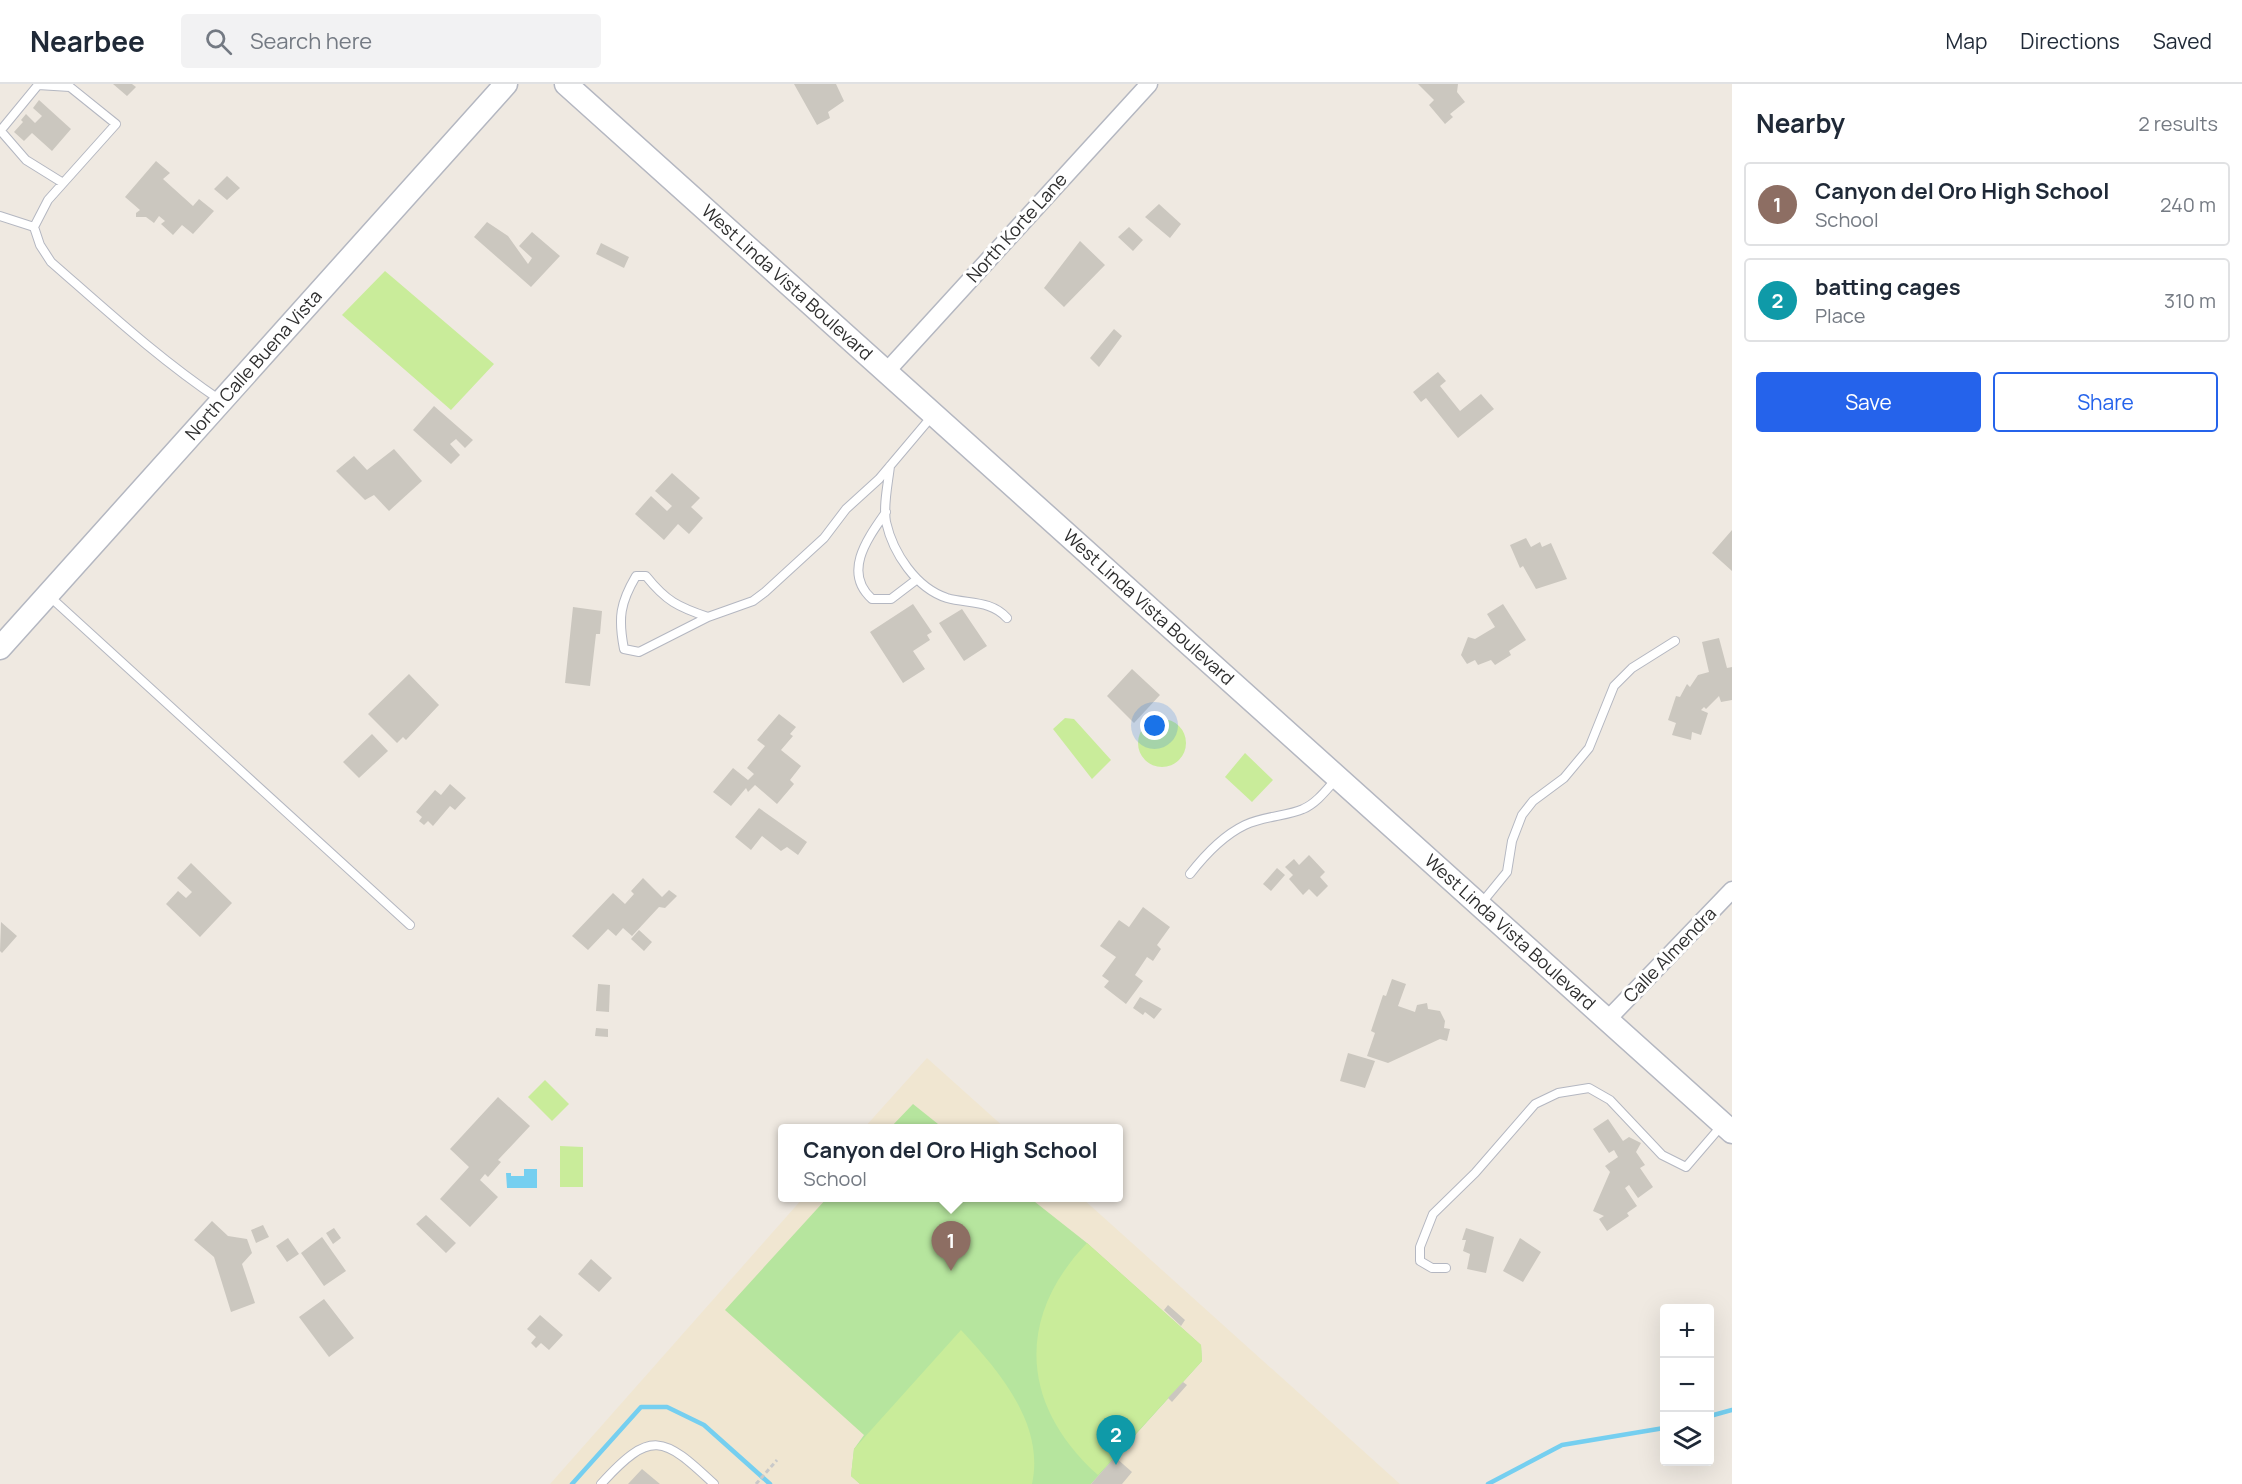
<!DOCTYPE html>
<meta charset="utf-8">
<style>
:root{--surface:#fff;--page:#f2f2f3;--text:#1f2937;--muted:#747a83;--line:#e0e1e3;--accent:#2563eb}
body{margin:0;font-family:Manrope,sans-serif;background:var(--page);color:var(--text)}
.controls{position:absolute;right:18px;bottom:18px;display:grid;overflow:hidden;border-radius:6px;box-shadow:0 6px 24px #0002}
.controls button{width:54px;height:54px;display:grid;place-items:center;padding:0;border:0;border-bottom:2px solid var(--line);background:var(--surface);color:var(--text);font:30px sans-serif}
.you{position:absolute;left:1155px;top:642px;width:21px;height:21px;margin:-15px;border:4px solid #fff;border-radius:50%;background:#1a73e8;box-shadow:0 0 0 9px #1a73e833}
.badge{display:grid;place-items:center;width:39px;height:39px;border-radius:50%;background:var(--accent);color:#fff;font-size:20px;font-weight:700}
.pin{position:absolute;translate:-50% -50px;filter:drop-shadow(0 2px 3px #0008)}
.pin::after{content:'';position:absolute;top:32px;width:21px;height:18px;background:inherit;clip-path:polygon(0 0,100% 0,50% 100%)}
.popup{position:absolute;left:778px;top:1040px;width:345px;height:78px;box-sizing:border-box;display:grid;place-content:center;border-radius:6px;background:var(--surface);filter:drop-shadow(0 2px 4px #0005);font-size:20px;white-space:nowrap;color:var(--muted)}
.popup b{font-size:22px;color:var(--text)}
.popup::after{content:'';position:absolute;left:50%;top:100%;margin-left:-12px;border:12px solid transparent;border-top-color:var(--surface)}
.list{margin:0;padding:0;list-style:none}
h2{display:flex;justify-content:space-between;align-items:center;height:78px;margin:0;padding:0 24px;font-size:26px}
h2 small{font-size:20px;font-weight:400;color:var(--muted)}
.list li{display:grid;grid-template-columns:39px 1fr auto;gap:18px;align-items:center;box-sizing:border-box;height:84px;margin:0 12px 12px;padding:0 12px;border:2px solid var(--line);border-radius:6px}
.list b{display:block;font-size:22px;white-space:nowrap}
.list p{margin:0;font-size:20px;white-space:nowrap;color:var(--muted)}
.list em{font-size:20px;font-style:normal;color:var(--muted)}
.actions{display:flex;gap:12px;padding:18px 24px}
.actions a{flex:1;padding:14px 0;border:2px solid var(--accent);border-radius:6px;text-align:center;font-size:21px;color:var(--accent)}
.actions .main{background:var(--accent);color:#fff}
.icon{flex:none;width:33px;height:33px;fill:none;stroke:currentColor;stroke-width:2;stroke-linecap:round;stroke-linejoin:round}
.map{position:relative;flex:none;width:1732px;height:1400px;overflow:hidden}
header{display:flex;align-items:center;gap:36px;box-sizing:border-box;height:84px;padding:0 30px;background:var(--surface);border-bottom:2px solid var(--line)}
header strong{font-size:28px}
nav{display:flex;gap:33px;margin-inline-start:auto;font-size:21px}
.search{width:420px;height:54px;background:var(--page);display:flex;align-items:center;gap:15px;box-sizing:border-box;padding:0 21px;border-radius:6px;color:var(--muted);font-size:22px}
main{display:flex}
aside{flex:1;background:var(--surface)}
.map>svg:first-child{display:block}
.education{fill:#f0e6d1}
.green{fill:#b6e59e}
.pitch{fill:#c9ec9a}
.water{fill:#75cff0}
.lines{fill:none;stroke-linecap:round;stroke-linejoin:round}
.stream{stroke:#75cff0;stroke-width:4.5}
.building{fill:#cbc7bf}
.lane-casing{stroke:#b4b7c1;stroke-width:10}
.street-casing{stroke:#b4b7c1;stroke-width:19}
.secondary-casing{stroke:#b4b7c1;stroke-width:25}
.path{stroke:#c9c9c9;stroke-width:3;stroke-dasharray:4.5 3;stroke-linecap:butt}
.lane{stroke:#fff;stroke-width:8}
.street{stroke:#fff;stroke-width:16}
.secondary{stroke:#fff;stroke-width:22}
.labels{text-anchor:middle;stroke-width:6;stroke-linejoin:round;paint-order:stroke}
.street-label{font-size:18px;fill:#2e2e2e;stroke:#fff}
</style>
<header>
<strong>Nearbee</strong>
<div class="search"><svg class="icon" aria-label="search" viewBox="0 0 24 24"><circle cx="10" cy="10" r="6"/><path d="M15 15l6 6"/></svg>Search here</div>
<nav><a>Map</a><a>Directions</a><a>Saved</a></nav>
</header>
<main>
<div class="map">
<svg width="1732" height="1400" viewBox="0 0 1732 1400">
<rect width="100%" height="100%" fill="#efe9e1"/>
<!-- education -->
<path class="education" d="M927,974l78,70h-141z
M803,1114h279l318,286h-850z"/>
<!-- green -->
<path class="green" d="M913,1020l30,24h-53z
M827,1114h203l57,45 114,102 1,16 -111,123h-231l-9,-8 3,-27 10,-14 -139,-125z"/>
<!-- pitch -->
<path class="pitch" d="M385,187l109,93 -43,46 -109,-95z
M1065,634l9,1 37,41 -19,19 -39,-50z
M1138 659a24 24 0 1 1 48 0a24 24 0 1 1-48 0Z
M1245,669l28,27 -21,22 -27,-25z
M545,996l24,24 -17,17 -24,-24z
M560,1062l23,1v40h-23z
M1087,1159l114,102 1,16 -104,114c-77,-69 -83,-157 -11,-232z
M961,1246c38,41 84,94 71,154h-172l-9,-8 3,-27z"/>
<!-- water -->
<path class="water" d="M524,1085h13v19h-30l-1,-15h5v3h13z"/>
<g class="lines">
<!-- stream -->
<path class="stream" d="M1710,1332l22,-6
M572,1400l69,-77h26l37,18 66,59
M1488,1400l74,-39 102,-17"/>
</g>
<!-- building -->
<path class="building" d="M113,0h19l4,3 -9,9z
M794,0h42l8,17 -16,11 2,6 -13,7z
M1418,0h40l-1,8 8,10 -15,12 3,3 -8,7 -16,-19 5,-5z
M39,16l32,29 -19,22 -20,-18 -8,8 -10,-9 9,-10 -2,-2 5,-6 9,9 7,-7 -9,-8z
M156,77l14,12 -7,6 30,27 6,-7 15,12 -21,23 -11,-9 -9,10 -12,-11 4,-3 -6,-5 -5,7 -8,-6h-10v-4l4,-3 -15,-13z
M227,92l13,12 -13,12 -13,-11z
M1159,120l22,20 -11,14 -25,-21z
M487,138l21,14 20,28 4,-6 -13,-12 13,-14 28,24 -29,31 -57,-50z
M1129,143l14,13 -10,11 -15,-14z
M1080,157l25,24 -41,42 -20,-19z
M601,159l28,14 -5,11 -28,-14z
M1114,245l8,7 -23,31 -9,-9z
M1438,288l8,9 -6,5 20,25 21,-17 13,15 -36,29 -32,-40 -5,4 -8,-10z
M434,322l39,34 -8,8 -9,-9 -6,5 10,11 -9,9 -38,-34z
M394,365l28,32 -33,30 -15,-16 -9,5 -29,-29 18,-15 13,14z
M672,389l28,25 -9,9 12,11 -14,16 -11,-10 -14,16 -29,-26 16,-18 16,15 5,-5 -17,-15z
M1732,446v41l-20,-18z
M1526,454l5,9 9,-5 2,5 9,-4 16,36 -31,10 -13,-23 -3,2 -10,-23z
M913,520l19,28 -5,3 3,5 -17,11 12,18 -22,14 -33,-51z
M1503,520l23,36 -17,11 2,4 -16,10 -4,-5 -13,5 -3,-5 -8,4 -6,-9 7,-18 7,2 20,-12 -8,-13z
M573,523l29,4 -2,23h-4l-6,52 -25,-3z
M962,525l25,37 -23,15 -25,-38z
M1719,554l8,30 5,-1v33l-11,2 -2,-6 -13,13 -2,-2 -3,3 7,3 -7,22 -9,-3 -1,8 -19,-5 4,-12 -8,-3 8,-24 4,1 7,-13 3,3 8,-12 11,-3 -7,-30z
M1132,585l28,26 -26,28 -27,-27z
M409,590l30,31 -33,35 -3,-3 -6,6 -29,-29z
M779,630l17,13 -6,7 3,2 -12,14 20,16 -11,14 4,4 -17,20 -22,-19 -7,7 -2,-4 -15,18 -18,-14 20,-24 15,12 6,-6 -7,-6 18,-22 -8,-6z
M372,650l16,17 -29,27 -16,-16z
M450,700l16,14 -11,12 -5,-4 -17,20 -5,-5 -4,4 -5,-4 3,-4 -6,-5 19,-22 6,5z
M759,724l48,34 -9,13 -11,-8 -6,4 -19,-15 -11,14 -16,-13z
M1309,771l16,17 -5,5 8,9 -11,11 -8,-8 -6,6 -14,-16 4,-4 -8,-8 9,-8 5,6z
M191,779l41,40 -32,34 -34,-33 12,-13 8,7 6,-6 -15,-14z
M1277,784l8,7 -14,16 -8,-7z
M643,794l19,19 7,-7 8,6 -12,12 -6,-1 -27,29 -9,-8 -7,8 -8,-7 -20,21 -16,-14 41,-43 12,11 9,-10 -3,-3z
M1143,823l27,20 -13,18 4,4 -8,12 -6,-4 -12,18 8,6 -17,23 -22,-17 5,-6 -7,-5 14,-19 -16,-11 19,-26 10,7z
M1,838l16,14 -15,17 -2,-2z
M639,846l13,12 -8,9 -13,-12z
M1392,895l14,5 -8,22 17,6 2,-7 10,-2 1,6 12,2 5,10 -1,7 6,1 -3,12 -7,-2 -52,24 -21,-7 8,-23 -4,-2 12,-36 3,1z
M598,900l12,1 -1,27 -13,-1z
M1140,913l22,12 -8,10 -9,-7 -2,3 -10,-7z
M596,944l12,1v8l-13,-1z
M1348,969l27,8 -10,27 -25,-7z
M498,1013l32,29 -32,34 3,2 -13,15 -3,-3 -5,6 18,17 -28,30 -30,-28 29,-32 -19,-18z
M1608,1035l15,22 6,-4 12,6 -5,9 9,13 -5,3 13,19 -15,11 -9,-13 -4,3 12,18 -10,7 2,3 -22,15 -8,-12 5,-3 -11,-5 17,-39 -5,-6 13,-9 -4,-7 -5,3 -16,-24z
M426,1131l30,28 -10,10 -30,-29z
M212,1137l16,15 19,3 5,14 -10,11 13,39 -24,9 -17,-55 -20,-17z
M263,1141l6,12 -13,6 -5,-13z
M334,1144l7,10 -8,6 -7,-11z
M1466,1144l28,9 -8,36 -19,-4 3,-15 -7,-3 3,-11h-4z
M322,1153l24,34 -22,15 -23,-33z
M288,1154l11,16 -12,8 -11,-16z
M1520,1154l21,14 -18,30 -20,-11z
M591,1175l21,19 -13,14 -21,-18z
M324,1215l30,39 -25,19 -30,-40z
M1168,1221l17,15 -4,6 -17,-16z
M540,1231l23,20 -14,15 -8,-7 -5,5 -5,-5 5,-6 -9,-8z
M1183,1298l4,3 -15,17 -4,-4z
M1115,1373l17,15 -10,12h-31z
M642,1385l18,15h-32z"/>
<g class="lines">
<!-- lane casing -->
<g class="lane-casing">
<path id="lane" d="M0,46l26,30 37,23
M1,46l37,-45 32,2 46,37 -68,76 -14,27 6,18 11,17c55,48 108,97 169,138
M0,132l34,11
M890,382c-2,18 -7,39 -4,56 7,31 30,66 61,76 21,6 44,2 60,20
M886,428c-18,26 -44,60 -14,87h19l25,-19
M48,511l362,330
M708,533c-30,-10 -42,-16 -62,-41h-10c-16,27 -18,42 -12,73l15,3 69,-35 45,-16 12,-9 59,-54 22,-29 33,-30 54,-64
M1190,790c14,-18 34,-39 55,-49 19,-9 43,-9 58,-16 14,-6 24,-20 34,-31
M1480,821l27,-33 5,-31 10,-26 11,-14 31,-23 25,-30 25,-62 18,-18 43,-27
M1446,1184h-14l-12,-7v-14l13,-33 42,-41 60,-69 23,-11 31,-5 21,12 52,55 24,12 37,-43
M601,1400c50,-55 62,-48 113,0"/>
</g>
<!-- street casing -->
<g class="street-casing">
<path id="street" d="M886,288l263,-288
M1607,936l125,-130"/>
</g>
<!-- secondary casing -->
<g class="secondary-casing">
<g id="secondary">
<path id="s1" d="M566,0l1166,1048"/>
<path id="s2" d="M0,564l506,-564"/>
</g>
</g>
<!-- path -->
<path class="path" d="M756,1400l21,-24"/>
<!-- lane -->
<use href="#lane" class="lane"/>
<!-- street -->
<use href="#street" class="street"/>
<!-- secondary -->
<use href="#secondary" class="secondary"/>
</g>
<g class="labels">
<!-- street labels -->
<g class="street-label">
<text transform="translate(1017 144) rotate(-48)" y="6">North Korte Lane</text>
<text dy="6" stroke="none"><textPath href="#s1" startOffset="297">West Linda Vista Boulevard</textPath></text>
<text dy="6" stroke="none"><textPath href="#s2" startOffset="380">North Calle Buena Vista</textPath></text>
<text dy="6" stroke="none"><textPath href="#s1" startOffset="783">West Linda Vista Boulevard</textPath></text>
<text dy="6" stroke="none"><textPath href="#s1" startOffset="1269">West Linda Vista Boulevard</textPath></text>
<text transform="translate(1670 871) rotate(-46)" y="6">Calle Almendra</text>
</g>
</g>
</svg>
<div class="controls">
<button>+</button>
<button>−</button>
<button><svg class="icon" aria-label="layers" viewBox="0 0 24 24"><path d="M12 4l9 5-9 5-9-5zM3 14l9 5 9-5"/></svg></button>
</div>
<div class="you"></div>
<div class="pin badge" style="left:951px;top:1187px;background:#8d6e63">1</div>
<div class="popup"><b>Canyon del Oro High School</b>School</div>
<div class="pin badge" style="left:1116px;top:1381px;background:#0f9aa8">2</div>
</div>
<aside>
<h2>Nearby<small>2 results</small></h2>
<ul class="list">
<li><span class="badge" style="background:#8d6e63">1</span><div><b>Canyon del Oro High School</b><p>School</p></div><em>240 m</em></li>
<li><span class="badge" style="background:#0f9aa8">2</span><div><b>batting cages</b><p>Place</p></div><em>310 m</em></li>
</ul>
<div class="actions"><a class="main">Save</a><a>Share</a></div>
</aside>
</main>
